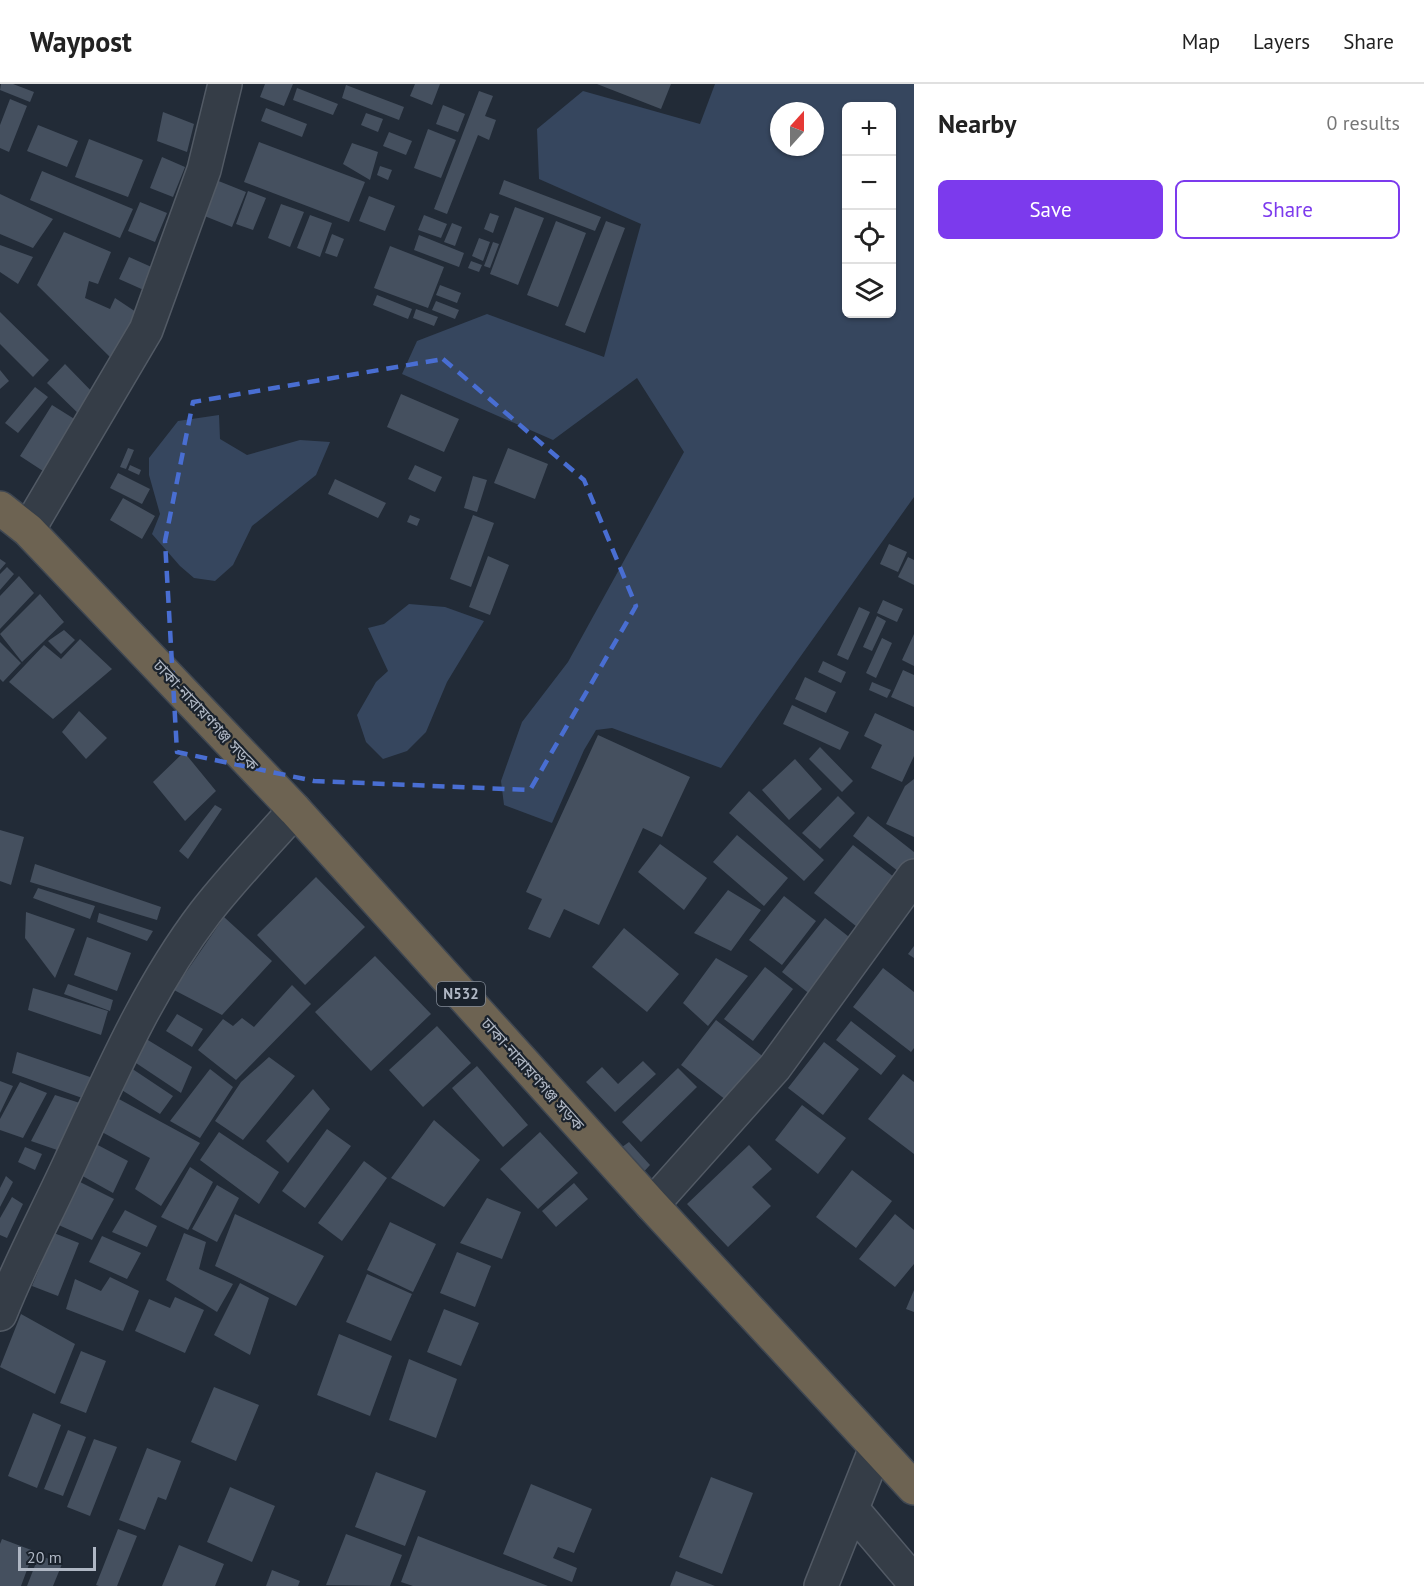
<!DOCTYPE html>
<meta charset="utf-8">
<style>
:root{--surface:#fff;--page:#f2f2f2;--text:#222;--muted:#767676;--line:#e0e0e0;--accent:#7c3aed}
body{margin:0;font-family:"PT Sans","Noto Sans Bengali",sans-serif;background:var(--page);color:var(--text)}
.controls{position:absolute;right:18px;top:18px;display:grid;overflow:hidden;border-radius:9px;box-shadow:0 2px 4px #0004}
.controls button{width:54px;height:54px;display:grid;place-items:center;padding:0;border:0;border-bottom:2px solid var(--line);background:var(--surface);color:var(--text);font:30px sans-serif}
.compass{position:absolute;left:770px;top:18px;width:54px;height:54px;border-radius:50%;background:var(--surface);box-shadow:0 2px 4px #0004;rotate:21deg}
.scale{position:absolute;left:18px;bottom:15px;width:78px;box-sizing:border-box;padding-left:6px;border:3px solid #afb7c4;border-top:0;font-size:16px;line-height:21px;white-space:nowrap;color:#afb7c4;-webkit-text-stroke:4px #1a222c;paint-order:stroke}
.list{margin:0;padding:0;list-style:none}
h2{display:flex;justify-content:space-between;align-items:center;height:78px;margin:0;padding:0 24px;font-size:26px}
h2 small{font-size:20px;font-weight:400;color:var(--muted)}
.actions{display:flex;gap:12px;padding:18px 24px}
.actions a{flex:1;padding:14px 0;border:2px solid var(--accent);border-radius:9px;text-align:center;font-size:21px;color:var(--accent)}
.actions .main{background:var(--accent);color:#fff}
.icon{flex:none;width:33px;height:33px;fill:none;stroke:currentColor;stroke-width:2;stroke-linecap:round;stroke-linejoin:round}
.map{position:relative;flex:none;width:914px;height:1502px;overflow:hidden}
header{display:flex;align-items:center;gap:36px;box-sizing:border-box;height:84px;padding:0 30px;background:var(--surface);border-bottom:2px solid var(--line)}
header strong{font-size:28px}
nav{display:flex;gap:33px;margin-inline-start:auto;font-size:21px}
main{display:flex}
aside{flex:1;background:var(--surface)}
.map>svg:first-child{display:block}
.water{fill:#36465e;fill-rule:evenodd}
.building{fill:#45505f}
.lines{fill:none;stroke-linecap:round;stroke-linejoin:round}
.minor-casing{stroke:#525a65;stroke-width:36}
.highway-casing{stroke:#3f4752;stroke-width:36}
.minor{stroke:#353d47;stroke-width:33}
.highway{stroke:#6d6352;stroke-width:33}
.marked{fill:none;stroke:#496ed2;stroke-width:4.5;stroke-dasharray:12 8;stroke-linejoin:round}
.labels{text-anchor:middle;stroke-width:4.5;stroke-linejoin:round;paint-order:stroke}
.shield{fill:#1a222c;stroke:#828a96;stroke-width:1.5}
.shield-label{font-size:15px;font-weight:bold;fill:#afb7c4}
.street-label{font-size:16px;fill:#afb7c4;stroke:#1a222c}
</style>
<header>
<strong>Waypost</strong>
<nav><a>Map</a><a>Layers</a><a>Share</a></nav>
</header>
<main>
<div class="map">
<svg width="914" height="1502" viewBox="0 0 914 1502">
<rect width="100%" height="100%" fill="#222b37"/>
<!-- water -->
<path class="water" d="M715,0h199v413l-193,271 -109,-40 -16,2 -12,20 -32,73 -48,-18 -3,-24 21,-59 46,-60 116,-210 -47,-74 -84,62 -151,-66 15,-33 70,-27 117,43 37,-133 -102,-45 -2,-50 46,-38 117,33zM846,22h46v208h-46zM779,27h36v36h-36z
M219,331l1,24 27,16 53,-15 30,2 -14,33 -64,51 -19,39 -18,16 -21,-3 -14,-12 -28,-32 8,-20 -11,-39v-17l29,-37z
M409,520l36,3 39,14 -37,61 -21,50 -19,19 -24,8 -17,-17 -9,-27 19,-33 12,-11 -20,-43 16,-4z"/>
<!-- building -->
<path class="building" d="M1,0h12l21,8 -4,10 -30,-12z
M265,0h28l-9,22 -24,-9z
M415,0h25l-8,21 -22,-9z
M597,0h74l-10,25z
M346,1l58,22 -5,13 -57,-22z
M297,4l41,16 -5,11 -40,-15z
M479,7l14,5 -8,20 11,4 -7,20 -11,-5 -31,79 -13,-5z
M10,15l17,7 -18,46 -9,-4v-23z
M443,21l22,9 -7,18 -22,-8z
M266,24l41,16 -5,13 -41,-16z
M163,28l31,12 -7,28 -30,-11z
M366,29l17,6 -5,13 -17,-7z
M38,41l40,16 -11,26 -40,-16z
M428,45l28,11 -15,38 -27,-10z
M389,48l23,9 -6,14 -23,-9z
M89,55l54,21 -15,37 -53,-20z
M259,58l106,40 -16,40 -105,-40z
M352,59l26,9 -8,28 -27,-16z
M162,73l23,10 -12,30 -23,-9z
M380,82l12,4 -4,10 -11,-5z
M42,87l91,38 -13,29 -90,-38z
M206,92l40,16 -14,35 -40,-16z
M504,96l97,37 -6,14 -96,-37z
M248,107l18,7 -13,32 -17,-6z
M0,110l53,25 -20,29 -33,-14z
M369,112l26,10 -10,25 -26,-10z
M140,118l27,11 -12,29 -27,-11z
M281,120l23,8 -14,35 -22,-9z
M515,123l29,11 -26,67 -28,-11z
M490,129l9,3 -6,17 -9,-4z
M310,131l22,8 -12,34 -23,-9z
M424,131l23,9 -6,14 -23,-8z
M556,137l30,12 -28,74 -31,-12z
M606,137l19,7 -40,105 -20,-8z
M452,139l10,4 -7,19 -11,-4z
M64,148l47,20 -13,32 -9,-3 -4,17 25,11 5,-11 27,18 -30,43 -75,-74z
M332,150l12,5 -7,18 -12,-4z
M419,151l45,18 -5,14 -45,-17z
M479,154l11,4 -7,19 -11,-5z
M493,158l6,2 -9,24 -6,-2z
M0,161l33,12 -15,27 -18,-12z
M390,162l54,21 -16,41 -54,-20z
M129,173l27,12 -10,22 -27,-12z
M471,177l11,4 -3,7 -11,-4z
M440,201l21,8 -4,10 -21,-8z
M377,211l35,14 -4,10 -35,-14z
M436,217l23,9 -4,9 -23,-9z
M416,225l22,8 -4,9 -21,-8z
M0,228l49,48 -16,17 -33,-33z
M65,280l34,35 -15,20 -37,-36z
M0,286l9,11 -9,8z
M35,303l13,10 -30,36 -13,-10z
M401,310l58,25 -15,33 -57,-25z
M52,321l24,15 -33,51 -23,-15z
M128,364l6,2 -8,19 -6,-2z
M508,364l40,16 -13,35 -41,-16z
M130,381l11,5 -2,5 -11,-5z
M415,381l27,12 -7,15 -27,-13z
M118,389l32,16 -8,15 -32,-16z
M473,392l14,4 -10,32 -13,-4z
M335,395l51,24 -8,15 -50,-24z
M123,414l32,18 -13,23 -32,-19z
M410,431l10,4 -3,7 -10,-4z
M473,431l21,8 -23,64 -21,-8z
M889,460l18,8 -9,20 -18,-8z
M488,472l21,9 -19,50 -21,-8z
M908,473l6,3v25l-16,-8z
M0,475l6,4 -6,7z
M7,483l7,7 -14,16v-16z
M19,492l15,17 -34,36v-33z
M40,510l24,28 -42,40 -22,-28z
M883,516l20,9 -6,13 -20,-9z
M859,523l11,5 -22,48 -11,-5z
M877,532l9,5 -14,30 -9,-4z
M64,546l11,10 -14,14 -13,-13z
M914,550v32l-12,-6z
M882,554l10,5 -16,35 -10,-5z
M80,555l32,30 -59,50 -44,-37 35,-37 17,14z
M0,558l21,21 -18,19 -3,-3z
M823,577l23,11 -5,11 -23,-11z
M903,586l11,5v32l-23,-10z
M805,593l31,15 -10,21 -31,-14z
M872,598l19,8 -4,8 -18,-8z
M792,621l57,27 -9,18 -57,-26z
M79,627l28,27 -21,21 -24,-27z
M875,629l39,18v25l-12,26 -31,-14 11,-23 -18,-9z
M598,651l92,42 -28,60 -19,-9 -44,97 -35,-16 -14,29 -22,-9 14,-30 -16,-7z
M820,663l33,34 -11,11 -33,-33z
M184,668l32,39 -31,30 -32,-39z
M795,675l27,30 -33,31 -27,-30z
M914,695v58l-28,-13 19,-38z
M749,707l75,69 -20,21 -75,-68z
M838,712l17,17 -35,36 -18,-16z
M215,721l7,4 -34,50 -9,-8z
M868,732l46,36v9l-11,14 -50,-39z
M0,746l24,7 -13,48 -11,-4z
M737,751l51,43 -24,28 -51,-44z
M660,760l47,34 -23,32 -46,-38z
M853,761l46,36 -38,49 -47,-37z
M35,780l126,43 -4,13 -127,-38z
M316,793l49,50 -60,58 -48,-50z
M38,804l57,18 -5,13 -57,-21z
M728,806l33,20 -30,41 -37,-18z
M784,812l32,25 -34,44 -33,-25z
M26,828l49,17 -20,49 -30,-40z
M99,829l54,18 -6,10 -50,-19z
M224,833l48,44 -50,54 -48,-25z
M825,834l33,26 -42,55 -34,-27z
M624,844l55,46 -32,38 -55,-45z
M87,853l44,16 -14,38 -43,-16z
M914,862v12l-6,-4z
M375,872l56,58 -60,57 -56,-59z
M716,874l32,18 -40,50 -25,-23z
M765,883l28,22 -40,52 -29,-22z
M883,884l31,24v56l-3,4 -58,-45z
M68,900l45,16 -3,11 -46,-17z
M292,901l19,19 -75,76 -38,-30 25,-31 10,7 9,-8 12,9z
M33,904l75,23 -7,24 -73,-25z
M177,930l26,15 -11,18 -26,-16z
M716,936l54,42 -35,45 -54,-42z
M851,937l45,35 -15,19 -45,-35z
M437,942l34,37 -48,44 -34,-37z
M143,953l49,30 -11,26 -51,-34z
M824,958l35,27 -36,46 -35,-27z
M17,968l76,26 -8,21 -73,-26z
M269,973l26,19 -52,64 -28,-19 26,-39z
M643,977l13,13 -41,38 -29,-30 16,-15 16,17z
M128,982l45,30 -13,18 -43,-27z
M477,982l51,59 -25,22 -51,-59z
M678,984l19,19 -56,55 -19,-20z
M210,985l23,18 -33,51 -30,-17z
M903,990l11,8v72l-46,-35z
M0,997l13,5 -13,27z
M20,998l27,11 -24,45 -23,-8v-11z
M313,1005l17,20 -42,54 -22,-22z
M55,1011l31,10 -26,46 -29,-10z
M117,1014l83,45 -39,63 -26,-17 15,-31 -50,-27z
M802,1021l44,33 -28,36 -43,-34z
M434,1036l46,40 -36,47 -53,-29z
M327,1045l24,17 -46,62 -23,-17z
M219,1048l60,40 -20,32 -59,-44z
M540,1048l38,41 -40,36 -38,-40z
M629,1058l21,23 -10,11 -22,-26z
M94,1059l34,18 -15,32 -34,-19z
M749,1061l23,24 -20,18 19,19 -43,41 -41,-43z
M25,1063l17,7 -7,16 -17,-8z
M364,1077l23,17 -45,63 -24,-18z
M190,1083l23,15 -25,48 -27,-13z
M852,1086l40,31 -36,47 -40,-31z
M6,1092l7,6 -13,25v-19z
M78,1097l36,18 -22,41 -40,-18z
M574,1099l14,16 -32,28 -14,-16z
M217,1101l22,13 -22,44 -25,-13z
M12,1113l11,7 -16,34 -7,-3v-17z
M487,1114l34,14 -19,47 -42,-16z
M125,1126l32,16 -10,21 -35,-15z
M235,1130l89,42 -28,50 -81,-40z
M895,1130l19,16v34l-19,23 -36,-28z
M390,1138l46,22 -23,48 -46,-22z
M54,1149l25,10 -21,53 -26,-10z
M184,1149l22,9 -7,27 34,15 -16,28 -51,-32z
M102,1152l39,17 -14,26 -38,-17z
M457,1168l34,14 -16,41 -35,-14z
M367,1190l45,20 -21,47 -45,-19z
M110,1193l29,14 -16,40 -57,-22 9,-30 26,12z
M240,1199l29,15 -19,57 -36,-20z
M914,1206v22l-8,-3z
M175,1213l29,13 -19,43 -50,-22 14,-32 21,9z
M444,1225l35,14 -18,43 -34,-14z
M21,1230l54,30 -20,50 -55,-27z
M339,1250l53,22 -22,60 -53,-21z
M81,1267l25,10 -20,52 -26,-10z
M409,1275l48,20 -21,59 -47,-18z
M214,1303l45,18 -23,56 -45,-19z
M33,1329l28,12 -24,63 -29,-12z
M68,1346l18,7 -23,59 -19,-7z
M94,1355l23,8 -27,69 -23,-9z
M147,1364l34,13 -15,39 -8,-3 -13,33 -26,-10z
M376,1388l50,19 -21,55 -50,-19z
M711,1393l42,16 -31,81 -43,-17z
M531,1400l61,25 -18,44 -16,-6 -5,11 24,10 -5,14 -69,-28z
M230,1403l45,19 -23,56 -45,-20z
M118,1445l19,7 -20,50h-18l-3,-1z
M346,1450l56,21 -12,31 -64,-1z
M418,1452l130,50h-135l-12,-4z
M2,1455l32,12 -13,35h-21v-42z
M179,1461l45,19 -9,22h-53z
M39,1471l23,9 -9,22h-26z
M272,1486l28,11 -2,5h-32z
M676,1487l39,15h-45z"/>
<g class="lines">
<!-- minor casing -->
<g class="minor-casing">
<path id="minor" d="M28,446l118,-200 58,-160 21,-86
M652,1121l123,-138 139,-191
M0,1230c20,-51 46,-99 69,-149 40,-86 78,-176 136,-252 28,-36 60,-69 90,-103
M852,1425l62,73
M821,1502l55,-138"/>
</g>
<!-- highway casing -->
<g class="highway-casing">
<path id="highway" d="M0,424l28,22 267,280 357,395 262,283"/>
</g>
<!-- minor -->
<use href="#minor" class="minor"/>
<!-- highway -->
<use href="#highway" class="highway"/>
</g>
<!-- marked area -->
<path class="marked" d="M443,275l141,121 52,126 -106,184 -216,-9 -137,-29 -12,-211 28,-139z"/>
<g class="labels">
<!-- shield labels -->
<rect class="shield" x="437" y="898" width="48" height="24" rx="4.5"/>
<g class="shield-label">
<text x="461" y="915">N532</text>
</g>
<!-- street labels -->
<g class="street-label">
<text transform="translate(206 631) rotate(47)" y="6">ঢাকা-নারায়ণগঞ্জ সড়ক</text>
<text transform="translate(533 990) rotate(48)" y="6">ঢাকা-নারায়ণগঞ্জ সড়ক</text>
</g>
</g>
</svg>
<div class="controls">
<button>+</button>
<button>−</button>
<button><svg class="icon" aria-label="locate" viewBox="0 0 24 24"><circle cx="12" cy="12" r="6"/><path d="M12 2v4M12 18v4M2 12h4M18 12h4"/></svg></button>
<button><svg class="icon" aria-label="layers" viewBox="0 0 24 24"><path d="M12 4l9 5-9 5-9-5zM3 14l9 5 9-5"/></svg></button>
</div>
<svg class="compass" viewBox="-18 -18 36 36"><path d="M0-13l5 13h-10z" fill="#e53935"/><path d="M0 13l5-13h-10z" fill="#767676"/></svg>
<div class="scale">20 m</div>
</div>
<aside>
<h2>Nearby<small>0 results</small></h2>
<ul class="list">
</ul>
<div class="actions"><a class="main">Save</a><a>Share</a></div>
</aside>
</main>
